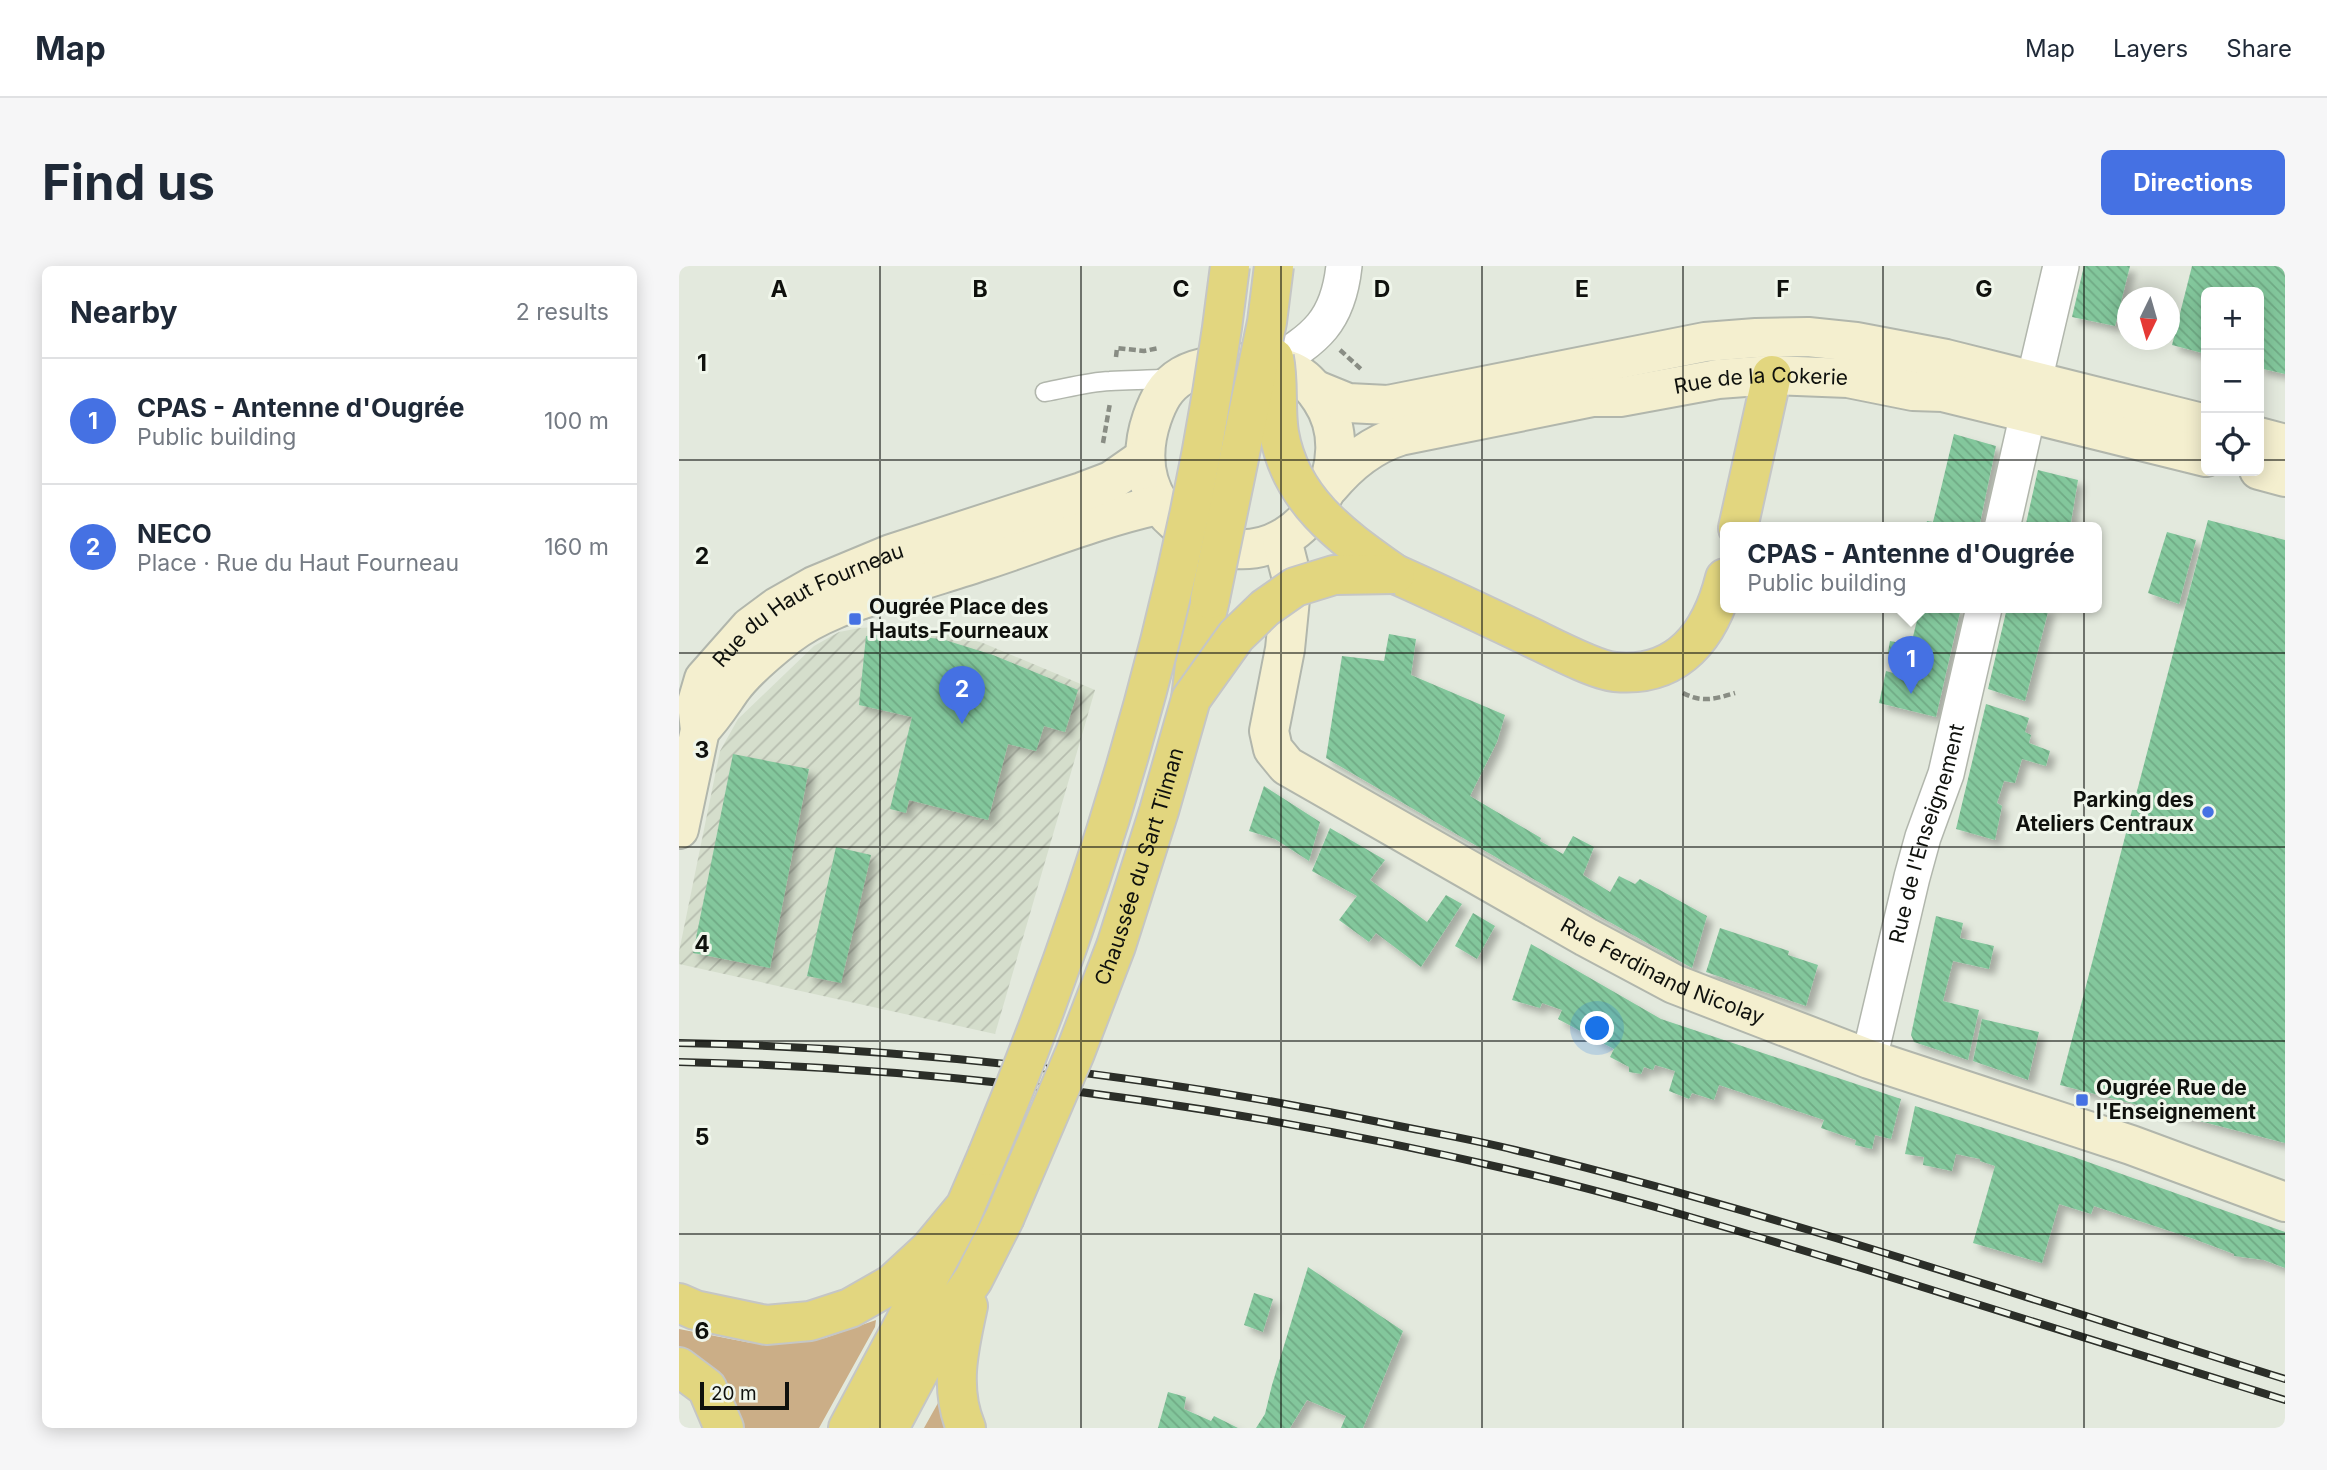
<!DOCTYPE html>
<meta charset="utf-8">
<style>
:root{--surface:#fff;--page:#f6f6f7;--text:#1f2937;--muted:#747a83;--line:#e0e1e3;--accent:#4571e3}
body{margin:0;font-family:Inter,sans-serif;background:var(--page);color:var(--text)}
.controls{position:absolute;right:21px;top:21px;display:grid;overflow:hidden;border-radius:10px;box-shadow:0 4px 18px #0003}
.controls button{width:63px;height:63px;display:grid;place-items:center;padding:0;border:0;border-bottom:2px solid var(--line);background:var(--surface);color:var(--text);font:35px sans-serif}
.compass{position:absolute;left:1438px;top:21px;width:63px;height:63px;border-radius:50%;background:var(--surface);box-shadow:0 4px 18px #0003;rotate:185deg}
.scale{position:absolute;left:21px;bottom:18px;width:89px;box-sizing:border-box;padding-left:7px;border:4px solid #0f110d;border-top:0;font-size:19px;line-height:24px;white-space:nowrap;color:#0f110d;-webkit-text-stroke:5px #f0f6eb;paint-order:stroke}
.you{position:absolute;left:919px;top:763px;width:24px;height:24px;margin:-18px;border:5px solid #fff;border-radius:50%;background:#1a73e8;box-shadow:0 0 0 10px #1a73e833}
.badge{display:grid;place-items:center;width:46px;height:46px;border-radius:50%;background:var(--accent);color:#fff;font-size:23px;font-weight:700}
.pin{position:absolute;translate:-50% -58px;filter:drop-shadow(0 2px 4px #0008)}
.pin::after{content:'';position:absolute;top:37px;width:24px;height:21px;background:inherit;clip-path:polygon(0 0,100% 0,50% 100%)}
.popup{position:absolute;left:1041px;top:256px;width:382px;height:91px;box-sizing:border-box;display:grid;place-content:center;border-radius:10px;background:var(--surface);filter:drop-shadow(0 2px 5px #0005);font-size:23px;white-space:nowrap;color:var(--muted)}
.popup b{font-size:26px;color:var(--text)}
.popup::after{content:'';position:absolute;left:50%;top:100%;margin-left:-14px;border:14px solid transparent;border-top-color:var(--surface)}
.list{margin:0;padding:0;list-style:none}
h2{display:flex;justify-content:space-between;align-items:center;height:91px;margin:0;padding:0 28px;font-size:30px}
h2 small{font-size:23px;font-weight:400;color:var(--muted)}
.list li{display:grid;grid-template-columns:46px 1fr auto;gap:21px;align-items:center;box-sizing:border-box;height:126px;padding:0 28px;border-top:2px solid var(--line)}
.list b{display:block;font-size:26px;white-space:nowrap}
.list p{margin:0;font-size:23px;white-space:nowrap;color:var(--muted)}
.list em{font-size:23px;font-style:normal;color:var(--muted)}
.icon{flex:none;width:38px;height:38px;fill:none;stroke:currentColor;stroke-width:2;stroke-linecap:round;stroke-linejoin:round}
.map{position:relative;flex:none;width:1606px;height:1162px;overflow:hidden;border-radius:10px}
header{display:flex;align-items:center;gap:42px;box-sizing:border-box;height:98px;padding:0 35px;background:var(--surface);border-bottom:2px solid var(--line)}
header strong{font-size:33px}
nav{display:flex;gap:38px;margin-inline-start:auto;font-size:24px}
.intro{display:flex;align-items:center;justify-content:space-between;box-sizing:border-box;height:168px;padding:0 42px}
h1{margin:0;font-size:49px}
.button{padding:18px 32px;border-radius:10px;background:var(--accent);color:#fff;font-size:24px;font-weight:700}
main{display:flex;gap:42px;padding:0 42px}
aside{flex:1;background:var(--surface);border-radius:10px;box-shadow:0 4px 18px #0003}
.map>svg:first-child{display:block}
.industrial{fill:url(#industrial-furrows)}
.green{fill:#cbae87}
.building{fill:url(#building-back-hatch);filter:url(#shadow)}
.lines{fill:none;stroke-linecap:round;stroke-linejoin:round}
.service-casing{stroke:#b1b6ac;stroke-width:21}
.minor-casing{stroke:#b1b6ac;stroke-width:38}
.secondary-casing{stroke:#b1b6ac;stroke-width:42}
.trunk-casing{stroke:#c5c6c5;stroke-width:42}
.path{stroke:#898d84;stroke-width:4.5;stroke-dasharray:7 3.5;stroke-linecap:butt}
.service{stroke:#fff;stroke-width:18}
.minor{stroke:#fff;stroke-width:35}
.secondary{stroke:#f4efcf;stroke-width:38}
.trunk{stroke:#e2d67f;stroke-width:38}
.rail-casing{stroke:#2b2e28;stroke-width:8}
.rail{stroke:#f0f6eb;stroke-width:5;stroke-dasharray:16;stroke-linecap:butt}
.trunk-bridge-casing{stroke:#c5c6c5;stroke-width:42;stroke-linecap:butt}
.trunk-bridge{stroke:#e2d67f;stroke-width:38}
.grid{fill:none;stroke:#0f110d;stroke-width:2;stroke-opacity:0.55}
.poi-dot{fill:#4571e3;stroke:#f0f6eb;stroke-width:2.5}
.labels{text-anchor:middle;stroke-width:6;stroke-linejoin:round;paint-order:stroke}
.street-label{font-size:21px;fill:#0f110d;stroke:#f0f6eb}
.poi-label{font-size:21px;font-weight:bold;fill:#0f110d;stroke:#f0f6eb;text-anchor:start}
.grid-label{font-size:23px;text-anchor:middle;font-weight:bold;fill:#0f110d;stroke:#f0f6eb;stroke-width:6;stroke-linejoin:round;paint-order:stroke}
</style>
<header>
<strong>Map</strong>
<nav><a>Map</a><a>Layers</a><a>Share</a></nav>
</header>
<div class="intro"><h1>Find us</h1><a class="button">Directions</a></div>
<main>
<aside>
<h2>Nearby<small>2 results</small></h2>
<ul class="list">
<li><span class="badge">1</span><div><b>CPAS - Antenne d'Ougrée</b><p>Public building</p></div><em>100 m</em></li>
<li><span class="badge">2</span><div><b>NECO</b><p>Place · Rue du Haut Fourneau</p></div><em>160 m</em></li>
</ul>
</aside>
<div class="map">
<svg width="1606" height="1162" viewBox="0 0 1606 1162">
<defs>
<pattern id="industrial-furrows" width="10" height="10" patternUnits="userSpaceOnUse" patternTransform="scale(1.75)"><rect width="10" height="10" fill="#d5decc"/><path d="M-1 1l2-2M0 10L10 0M9 11l2-2" fill="none" stroke="#b6bdae"/></pattern>
<pattern id="building-back-hatch" width="6" height="6" patternUnits="userSpaceOnUse" patternTransform="scale(1.75)"><rect width="6" height="6" fill="#83c79c"/><path d="M-1 5l2 2M0 0l6 6M5-1l2 2" fill="none" stroke="#70aa85"/></pattern>
<filter id="shadow"><feDropShadow dx="6" dy="6" stdDeviation="3.5" flood-color="#0004"/></filter>
</defs>
<rect width="100%" height="100%" fill="#e3e9dd"/>
<!-- industrial -->
<path class="industrial" d="M211,360l27,1 31,6 35,10 112,47 -100,344 -316,-70v-12l41,-201 18,-32 76,-73 25,-14 21,-4z"/>
<!-- green -->
<path class="green" d="M197,1054l-1,7 -56,101h-79l-50,-77 -11,-5v-17l72,14 35,1 39,-6z
M260,1136l11,26h-26l14,-25z"/>
<!-- building -->
<path class="building" d="M1405,0h46l-15,60 -43,-9z
M1513,0h93v108l-26,-6v-76h-53v62l-34,-9z
M1275,168l42,12 -17,82h-54l2,-7 6,1z
M1359,204l40,10 -8,48h-45z
M1529,254l77,20v603l-225,-58z
M1488,266l29,8 -17,64 -31,-11z
M1241,342h41l-25,109 -57,-14 7,-32 18,5 4,-19 -20,-5 2,-11 21,4z
M1328,342h42l-24,93 -37,-12z
M218,367l48,7 48,15 85,35 -13,42 -21,-6 -8,25 -28,-7 -20,76 -79,-20 -3,13 -16,-4 22,-92 -53,-12 7,-69z
M710,368l27,5 -5,36 94,40 -8,27 -27,54 71,42 -1,3 23,13 10,-18 21,11 -11,28 27,17 9,-16 16,8 5,-5 67,37 -15,52 -145,-81 -221,-129 16,-102 42,5z
M1307,438l43,14 -4,14 6,3 -2,8 21,8 -4,15 -24,-7 -7,24 -11,-2 -7,22 5,3 -7,34 -39,-11z
M54,488l76,15 -39,199 -77,-15z
M585,520l56,36 -11,39 -34,-22 -26,-8z
M651,562l55,32 -15,20 57,42 19,-27 16,9 -41,63 -45,-34 -7,9 -30,-22 18,-24 -45,-25z
M157,581l35,8 -30,128 -34,-7z
M794,647l22,13 -18,33 -22,-13z
M1257,650l27,7 -3,15 34,8 -5,23 -36,-8 -10,40 36,9 -11,50 -54,-18 -3,-7z
M1041,662l69,23 -1,4 30,10 -12,41 -100,-34z
M852,678l130,75 240,80 -10,40 -16,-4 -3,14 -17,-4 1,-5 -35,-12 3,-8 -105,-35 -5,15 -22,-7 -3,6 -20,-8 6,-20 -20,-6 -2,5 -9,-3 -3,7 -12,-2v-5l-19,-10 4,-8 -56,-30 4,-9 -20,-7 -2,5 -28,-8z
M1303,753l57,13 -11,48 -55,-19z
M1236,840l156,50 214,76v36l-21,-8 -30,-4v-2l-40,-15 -100,-33 -3,8 -32,-10 -17,59 -69,-20 22,-77 -15,-5v-2l-24,-5 -4,17 -29,-6 1,-8 -19,-3z
M629,1001l95,64 -40,97h-22l5,-12 -39,-16 -17,28h-34l9,-14 7,-29z
M575,1027l19,6 -10,33 -19,-7z
M489,1126l18,5 -2,12 27,12 3,-5 24,12h-80z"/>
<g class="lines">
<!-- service casing -->
<g class="service-casing">
<path id="service" d="M366,126c22,-4 43,-10 65,-11 21,-2 40,0 60,-3"/>
</g>
<!-- minor casing -->
<g class="minor-casing">
<g id="minor">
<path d="M591,100c46,-28 68,-44 74,-100"/>
<path d="M1355,115l27,-115"/>
<path d="M1323,262l26,-115"/>
<path id="s1" d="M1190,793l43,-182 11,-40 23,-63 38,-166"/>
</g>
</g>
<!-- secondary casing -->
<g class="secondary-casing">
<g id="secondary">
<path d="M570,97c14,2 32,3 46,10 10,5 20,17 26,26 41,61 -12,156 -86,150 -19,-2 -33,-9 -49,-19 -39,-26 -49,-68 -34,-112 6,-17 13,-32 30,-42 19,-11 45,-12 67,-13z"/>
<path d="M637,124l32,13 40,2 317,-63 51,-4 52,-1 48,5 90,17 260,65"/>
<path d="M1580,171l26,7"/>
<path d="M1580,204l26,7"/>
<path id="s2" d="M650,221c19,-23 42,-42 71,-51l193,-39h27l98,-18 54,-4 76,3 65,13 30,1 263,65"/>
<path id="s3" d="M603,274l10,39 -7,70 -16,82 4,18 14,17 299,171 88,47 195,75 262,86 154,57"/>
<path d="M21,464c13,-13 22,-28 32,-42 15,-20 36,-37 55,-52 31,-24 69,-35 107,-47 30,-10 61,-19 91,-29 58,-19 114,-42 173,-55"/>
<path id="s4" d="M0,563l21,-99 -3,-27 7,-24 46,-52 27,-20 37,-21 77,-32 191,-62 29,-11 33,-23"/>
</g>
</g>
<!-- trunk casing -->
<g class="trunk-casing">
<path id="trunk" d="M1059,262l34,-153
M716,308c43,19 85,39 127,59 22,10 71,37 93,39 64,6 96,-38 110,-94
M512,433l4,-34 15,-66
M0,1037l16,7 71,15 44,-4 40,-13 42,-24 38,-35 34,-41
M0,1101l28,21 17,40
M169,1162l111,-207 28,-65
M210,1162l63,-118 21,-30 31,-61
M287,1162c-17,-40 -7,-81 2,-122"/>
</g>
<!-- path -->
<path class="path" d="M661,84l22,20
M437,91l1,-9 27,3 15,-3
M424,177l7,-40
M1004,427c19,10 32,6 52,0"/>
<!-- service -->
<use href="#service" class="service"/>
<!-- minor -->
<use href="#minor" class="minor"/>
<!-- secondary -->
<use href="#secondary" class="secondary"/>
<!-- trunk -->
<use href="#trunk" class="trunk"/>
<!-- rail casing -->
<g class="rail-casing">
<path id="rail" d="M0,777c240,5 480,33 715,82 40,8 81,15 121,25 260,63 515,149 770,229
M0,796c279,6 557,44 828,107 118,27 235,63 351,98 143,44 285,89 427,133"/>
</g>
<!-- rail -->
<use href="#rail" class="rail"/>
<!-- trunk-bridge casing -->
<g class="trunk-bridge-casing">
<g id="trunk-bridge">
<path d="M595,92c5,25 1,50 5,75 12,69 64,104 116,141"/>
<path d="M531,333l57,-277 7,-56"/>
<path d="M308,890c118,-284 207,-584 243,-890"/>
<path id="s5" d="M325,953l71,-166 41,-107 43,-135 32,-112 45,-63 29,-28 30,-21 39,-12 61,-1"/>
</g>
</g>
<!-- trunk-bridge -->
<use href="#trunk-bridge" class="trunk-bridge"/>
</g>
<!-- grid -->
<path class="grid" d="M201,0v1162M402,0v1162M602,0v1162M803,0v1162M1004,0v1162M1204,0v1162M1405,0v1162M0,194h1527M1580,194h26M0,387h1606M0,581h1606M0,775h1606M0,968h1606"/>
<!-- markers -->
<g class="poi-dot">
<rect x="169" y="346" width="14" height="14" rx="3.5"/>
<circle cx="1529" cy="546" r="7"/>
<rect x="1396" y="827" width="14" height="14" rx="3.5"/>
</g>
<g class="labels">
<!-- street labels -->
<g class="street-label">
<text dy="7" stroke="none"><textPath href="#s2" startOffset="455">Rue de la Cokerie</textPath></text>
<text dy="7" stroke="none"><textPath href="#s4" startOffset="284">Rue du Haut Fourneau</textPath></text>
<text dy="7" stroke="none"><textPath href="#s1" startOffset="233">Rue de l'Enseignement</textPath></text>
<text dy="7" stroke="none"><textPath href="#s5" startOffset="378">Chaussée du Sart Tilman</textPath></text>
<text dy="7" stroke="none"><textPath href="#s3" startOffset="663">Rue Ferdinand Nicolay</textPath></text>
</g>
<!-- poi labels -->
<g class="poi-label">
<text x="190" y="348">Ougrée Place des<tspan x="190" dy="24">Hauts-Fourneaux</tspan></text>
<text x="1515" y="541" text-anchor="end">Parking des<tspan x="1515" dy="24">Ateliers Centraux</tspan></text>
<text x="1417" y="829">Ougrée Rue de<tspan x="1417" dy="24">l'Enseignement</tspan></text>
</g>
</g>
<g class="grid-label">
<text x="100" y="31">A</text>
<text x="301" y="31">B</text>
<text x="502" y="31">C</text>
<text x="703" y="31">D</text>
<text x="903" y="31">E</text>
<text x="1104" y="31">F</text>
<text x="1305" y="31">G</text>
<text x="23" y="105">1</text>
<text x="23" y="298">2</text>
<text x="23" y="492">3</text>
<text x="23" y="686">4</text>
<text x="23" y="879">5</text>
<text x="23" y="1073">6</text>
</g>
</svg>
<div class="controls">
<button>+</button>
<button>−</button>
<button><svg class="icon" aria-label="locate" viewBox="0 0 24 24"><circle cx="12" cy="12" r="6"/><path d="M12 2v4M12 18v4M2 12h4M18 12h4"/></svg></button>
</div>
<svg class="compass" viewBox="-18 -18 36 36"><path d="M0-13l5 13h-10z" fill="#e53935"/><path d="M0 13l5-13h-10z" fill="#747a83"/></svg>
<div class="scale">20 m</div>
<div class="you"></div>
<div class="pin badge" style="left:1232px;top:428px">1</div>
<div class="popup"><b>CPAS - Antenne d'Ougrée</b>Public building</div>
<div class="pin badge" style="left:283px;top:458px">2</div>
</div>
</main>
